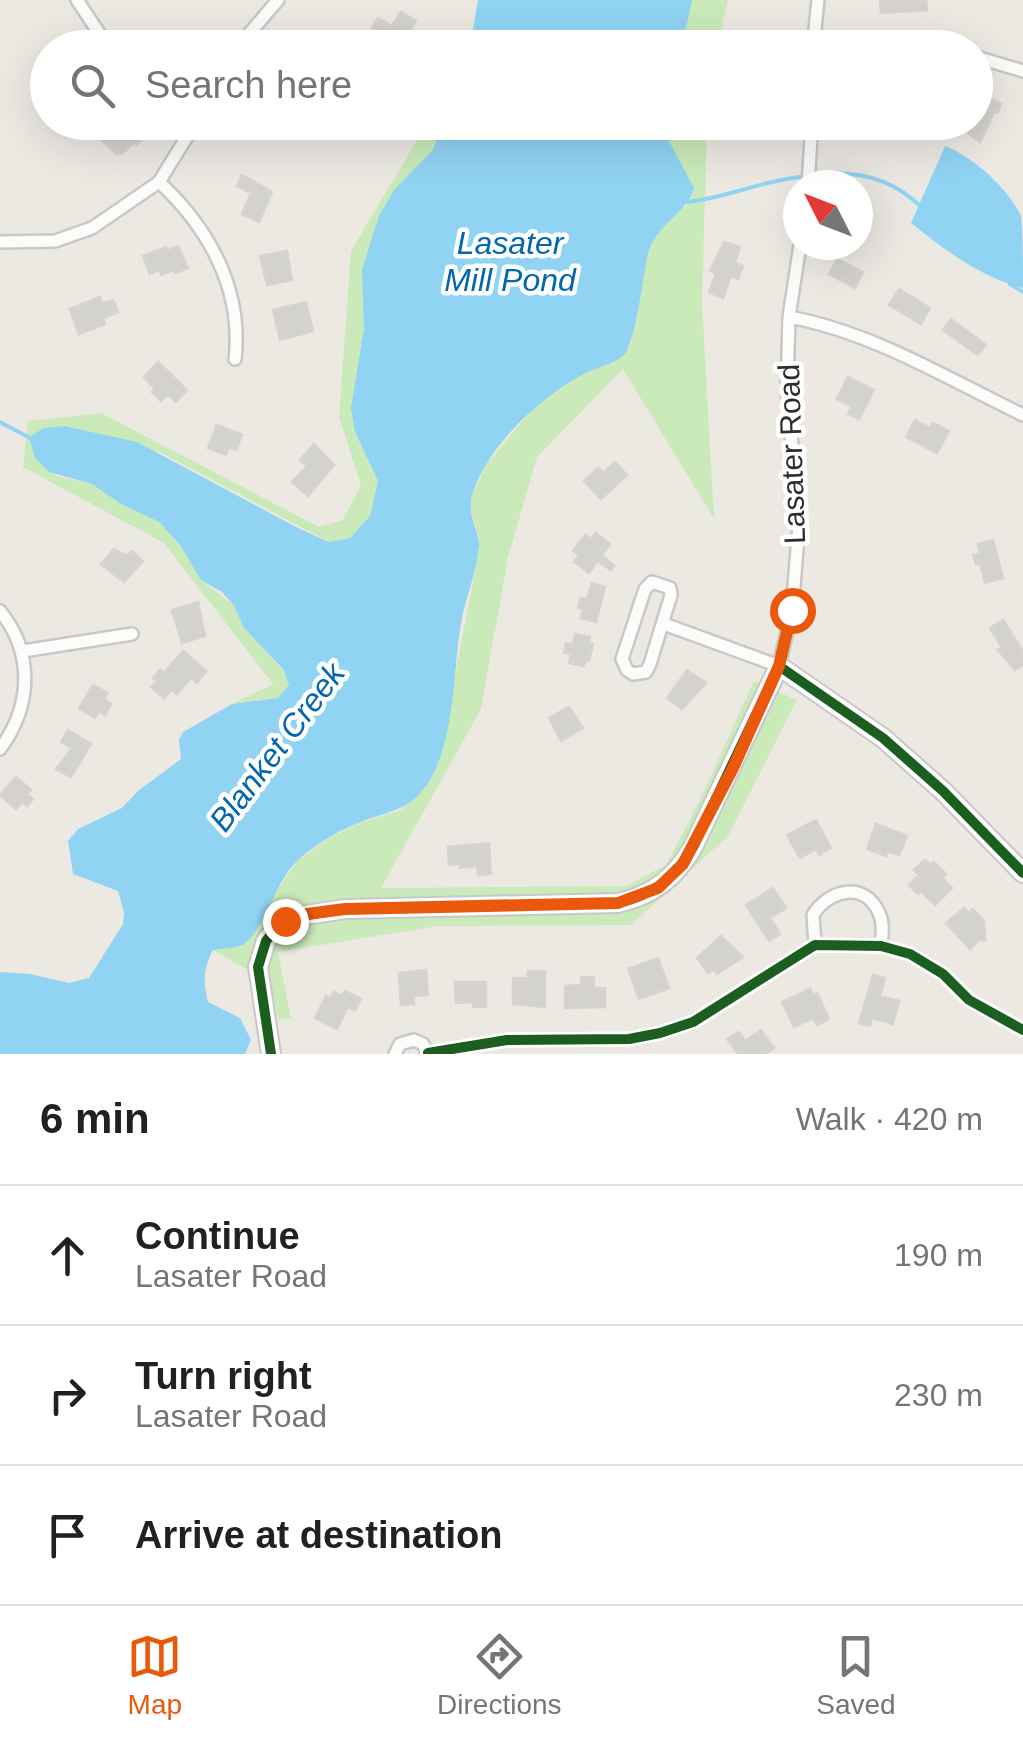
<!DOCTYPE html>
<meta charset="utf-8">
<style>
:root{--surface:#fff;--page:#f2f2f2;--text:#202124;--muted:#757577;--line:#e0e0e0;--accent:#ea580c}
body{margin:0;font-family:Arial,sans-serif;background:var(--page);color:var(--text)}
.compass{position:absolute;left:783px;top:170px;width:90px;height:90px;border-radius:50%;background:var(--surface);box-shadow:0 10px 40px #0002;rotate:312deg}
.stop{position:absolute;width:30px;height:30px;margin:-22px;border:8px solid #ea580c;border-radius:50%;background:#fff}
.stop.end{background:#ea580c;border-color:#fff;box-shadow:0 2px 10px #0008}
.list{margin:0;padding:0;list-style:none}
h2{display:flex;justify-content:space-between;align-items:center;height:130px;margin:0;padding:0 40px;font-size:42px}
h2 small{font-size:32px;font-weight:400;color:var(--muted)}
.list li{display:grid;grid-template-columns:65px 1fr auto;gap:30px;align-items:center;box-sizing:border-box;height:140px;padding:0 40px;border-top:2px solid var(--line)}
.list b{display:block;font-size:38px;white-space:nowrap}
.list p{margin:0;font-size:32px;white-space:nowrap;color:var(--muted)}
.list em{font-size:32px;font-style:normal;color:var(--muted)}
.icon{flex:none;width:55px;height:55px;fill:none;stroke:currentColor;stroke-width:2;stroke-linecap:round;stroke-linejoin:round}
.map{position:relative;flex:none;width:1023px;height:1054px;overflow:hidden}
.search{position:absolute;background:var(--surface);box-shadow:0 10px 40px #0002;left:30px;right:30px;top:30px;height:110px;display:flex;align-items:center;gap:25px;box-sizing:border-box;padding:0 35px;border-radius:55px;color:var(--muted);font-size:38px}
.sheet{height:550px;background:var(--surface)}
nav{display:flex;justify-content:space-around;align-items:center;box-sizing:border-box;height:140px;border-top:2px solid var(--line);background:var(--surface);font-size:28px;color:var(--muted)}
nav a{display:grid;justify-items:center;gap:5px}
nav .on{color:var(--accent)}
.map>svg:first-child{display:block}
.green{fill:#caeab9}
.water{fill:#91d3f3}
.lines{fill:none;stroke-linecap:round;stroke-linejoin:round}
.stream{stroke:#91d3f3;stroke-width:4}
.building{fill:#d4d2ce;stroke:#d7d4cf;stroke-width:2.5}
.street-casing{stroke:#c9c8c8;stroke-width:16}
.secondary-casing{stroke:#c9c8c8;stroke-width:22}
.street{stroke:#fcfcfb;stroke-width:11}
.secondary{stroke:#fcfcfb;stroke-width:18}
.cycleway-casing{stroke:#fff;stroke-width:16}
.cycleway{stroke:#1b5e20;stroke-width:10}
.route{stroke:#ea580c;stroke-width:12}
.labels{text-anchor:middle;stroke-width:9;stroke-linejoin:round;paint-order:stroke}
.street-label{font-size:30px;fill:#2e2e2e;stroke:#fff}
.water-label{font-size:32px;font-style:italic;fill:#0167ae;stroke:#fff}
</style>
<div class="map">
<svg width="1023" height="1054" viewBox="0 0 1023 1054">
<rect width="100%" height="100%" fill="#ece9e3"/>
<!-- green -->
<path class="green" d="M692,0h36l-11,47 -40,1 10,-24z
M427,123h17l-80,205 -9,104 23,49 -8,35 -20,22 -21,4 -169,-90 -121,-21 -10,7 27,38 36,8 29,20 38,18 21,23 21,35 33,26 10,22 39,42 6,15 -11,13 -46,6 41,-20 -109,-141 -141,-76 5,-46 73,-8 218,114 24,-7 18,-35 -22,-68 12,-166z
M663,123h44l-5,179 12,217 -91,-150 -86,88 -29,100 -27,152 -100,179 245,-2 40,-21 33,-63 55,-121 43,19 -69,136 -97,89 -193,1 -160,26 13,66 -12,2 -14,-40 -52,-30 28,-4 55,-84 30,-22 33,-17 42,-13 37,-47 41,-213v-14l-9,-26 2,-15 14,-30 47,-57 48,-33 41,-19 9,-13 17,-92 13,-24 29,-25z"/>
<!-- water -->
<path class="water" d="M478,0h214l-5,24 -10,23h-207z
M444,123h219l7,20 24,45c-8,27 -39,37 -46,66 -5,21 -12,90 -25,102 -11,9 -29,12 -41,19 -38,21 -77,56 -98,93 -7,13 -15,28 -13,43 1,13 9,23 8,36 -2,22 -11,45 -16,66 -11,52 -6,125 -35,170 -19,29 -41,28 -70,40 -22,9 -47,24 -63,40 -20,20 -33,72 -53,82 -8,4 -20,3 -29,5 -10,20 -10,31 -5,52l32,16 11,22 -6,14h-245v-82l30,2 39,9 20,-5 34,-54 1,-12 -6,-21 -45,-17 -5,-33 10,-12 44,-21 16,-17 43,-32 -2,-19 4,-8 49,-28 46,-6 11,-13 -6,-16 -39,-41 -10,-22 -12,-14 -21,-12 -21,-35 -21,-23 -38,-18 -29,-20 -43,-12 -14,-14 -6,-21 15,-9 20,-2 73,16 161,86 31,14 21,-4 20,-22 8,-35 -23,-49 -4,-24 13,-80 -2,-58 17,-54 15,-26 38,-39z
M945,146c27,10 64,43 76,70 2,13 2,55 2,72 -43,-11 -78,-38 -112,-65z"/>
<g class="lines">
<!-- stream -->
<path class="stream" d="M818,175c38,-5 74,4 102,31
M687,202c39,-4 74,-21 113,-25
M1010,284l13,8
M0,422l30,16"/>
</g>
<!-- building -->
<path class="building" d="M880,0h46l1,10 -46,3z
M401,12l15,9 -14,24 -6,-4 -3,4 -21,-17 6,-10 14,8z
M976,92l25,12 -3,8 -3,-1 -15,31 -16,-12 4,-8h8z
M107,122h24l14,14 -8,9 -3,-3 -12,12 -2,-3 -3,3 -16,-14 5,-6 -5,-5z
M242,175l30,17 -13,30 -17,-8 9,-21 -14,-7z
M724,242l16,5 -5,16 8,3 -5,13 -7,-3 -8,22 -14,-6 7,-19 -6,-2z
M178,246l10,22 -13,5 -1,-3 -13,5 -2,-5 -9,4 -7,-18 23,-9 1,4z
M287,251l5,29 -25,5 -7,-29z
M837,259l26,13 -8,16 -26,-14z
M899,289l31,19 -9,16 -32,-19z
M100,297l2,7 11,-4 5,12 -15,6 2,6 -26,10 -9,-25z
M306,302l7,29 -33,9 -7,-30z
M951,319l35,26 -8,10 -35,-25z
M158,362l29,28 -11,12 -8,-8 -7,7 -9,-9 3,-3 -11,-12z
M848,377l26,13 -15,29 -11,-5 4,-8 -15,-7z
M915,420l15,8 3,-5 16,8 -12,22 -31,-16z
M217,425l25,10 -6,15 -7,-3 -3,8 -18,-7z
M314,444l20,21 -26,31 -16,-14 15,-16 -7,-6z
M615,462l12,13 -26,24 -17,-18 14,-13 5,5z
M596,533l14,11 -8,11 12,11 -3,4 -14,-9 -8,12 -15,-11 5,-7 -6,-4 12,-16 6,4z
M993,540l10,38 -18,5 -5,-20 -4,1 -3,-9 7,-1 -2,-10z
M114,549l13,7 5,-5 11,10 -19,21 -23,-18z
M592,583l13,4 -9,35 -15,-4 2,-9 -5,-1 3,-10 6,1z
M198,602l7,34 -23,7 -10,-33z
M1003,620l20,31v14l-8,5 -17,-20 4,-2 -12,-20z
M575,634l15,3 -1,6 4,1 -4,17 -3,-1 -2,6 -15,-3 2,-9 -7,-1 2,-10 7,1z
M183,651l23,20 -9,12 -6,-5 -14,16 -6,-4 -7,8 -13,-11 6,-6 -4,-3 7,-8 4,3z
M687,670l19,13 -24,26 -15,-11z
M93,685l15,8 -4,6 7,5 -6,11 -6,-4 -4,7 -16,-10z
M569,707l14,21 -22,13 -12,-23z
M68,730l23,14 -20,33 -15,-8 16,-21 -11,-6z
M16,777l15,13 -4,5 6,4 -6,7 -5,-4 -6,7 -16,-14z
M816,820l15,28 -12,7 -3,-6 -16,9 -13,-23z
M876,824l31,12 -8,19 -11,-4 -2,5 -19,-7z
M489,843l2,31 -13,1 -1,-9 -17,2v-4l-11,1 -1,-18z
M925,860l6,5 3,-3 12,12 -4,4 10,10 -17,17 -14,-14 -3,3 -9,-9 10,-10 -5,-5z
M773,888l13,20 -16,10 10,16 -11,7 -23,-36z
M964,908l4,5 5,-4 11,12 1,19h-6l-9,9 -24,-26z
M721,936l22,21 -26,17 -3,-5 -6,4 -11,-15z
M658,958l11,30 -30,11 -11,-30z
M426,970l2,25 -14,1v8l-13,1 -2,-32z
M528,971h17v36l-32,-3v-26h15z
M873,975l12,3 -5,18 19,5 -6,23 -21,-6 -2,8 -11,-3z
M581,977h13v11h11v19l-40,1v-22l17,-1z
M455,982h31v25h-13v-5l-17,1z
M810,989l3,6 4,-2 12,26 -12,6 -4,-7 -19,9 -12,-25z
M345,991l16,8 -6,12 -7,-4 -11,22 -22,-11 11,-22 4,2 4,-6 8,4z
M761,1030l13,18 -9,6h-27l-11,-15 12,-7 6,9z"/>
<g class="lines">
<!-- street casing -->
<g class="street-casing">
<path id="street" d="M77,0l32,48
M237,48l41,-48
M813,48l5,-48
M976,57l47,14
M159,182c50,46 84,108 76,177
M808,185l4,-63
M0,242l55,-1 37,-13 67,-46 37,-60
M789,317c83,15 159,62 234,98
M652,582l18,6 1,7 -21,69 -4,8 -13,2 -6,-4 -5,-11 23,-70z
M0,611c34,42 32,95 0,138
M664,624l115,42 13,-56 7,-85 -12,-137 2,-71 11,-72
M23,651l109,-17
M815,945l-2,-30c16,-26 52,-34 66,-2 5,10 3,22 2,33
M428,1053l79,-13 122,-1 31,-6 33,-11 122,-77 66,1 29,8 33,20 26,26 54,30
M395,1054l5,-10 14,-4 9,4 5,10"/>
</g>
<!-- secondary casing -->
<g class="secondary-casing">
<path id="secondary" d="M271,1054l-13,-87 8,-26 11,-14 16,-10 52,-8 273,-6c35,-8 57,-25 75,-56l86,-181 104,72 60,53 80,82"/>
</g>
<!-- street -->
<use href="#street" class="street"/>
<!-- secondary -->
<use href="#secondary" class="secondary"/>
<!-- cycleway casing -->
<g class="cycleway-casing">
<path id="cycleway" d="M428,1053l79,-13 122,-1 31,-6 33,-11 122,-77 66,1 29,8 33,20 26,26 54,30
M271,1054l-13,-87 8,-26 11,-14 16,-10 52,-8 273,-6c35,-8 57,-25 75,-56l86,-181 104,72 60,53 80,82"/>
</g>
<!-- cycleway -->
<use href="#cycleway" class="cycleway"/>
</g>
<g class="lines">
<!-- route -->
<path class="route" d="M285,921l22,-7 38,-5 273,-6 40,-15 25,-24 50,-96 46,-102 13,-56"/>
</g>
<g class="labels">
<!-- street labels -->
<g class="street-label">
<text transform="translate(792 454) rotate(-92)" y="10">Lasater Road</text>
</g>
<!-- water labels -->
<g class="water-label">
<text x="510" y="254">Lasater<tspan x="510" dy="37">Mill Pond</tspan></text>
<text transform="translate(277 747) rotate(-53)" y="11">Blanket Creek</text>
</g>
</g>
</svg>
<svg class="compass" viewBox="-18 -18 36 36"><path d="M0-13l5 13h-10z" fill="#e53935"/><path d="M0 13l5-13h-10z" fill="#757577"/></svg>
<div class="stop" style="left:792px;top:610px"></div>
<div class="stop end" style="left:285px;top:921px"></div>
<div class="search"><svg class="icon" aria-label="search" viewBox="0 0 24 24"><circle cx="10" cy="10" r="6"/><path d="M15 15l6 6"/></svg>Search here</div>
</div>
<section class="sheet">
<h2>6 min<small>Walk · 420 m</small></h2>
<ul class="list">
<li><svg class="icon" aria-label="ahead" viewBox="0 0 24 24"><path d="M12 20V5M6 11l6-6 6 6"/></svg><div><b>Continue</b><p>Lasater Road</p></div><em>190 m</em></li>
<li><svg class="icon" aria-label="right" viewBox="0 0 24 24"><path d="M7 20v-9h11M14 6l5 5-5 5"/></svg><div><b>Turn right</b><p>Lasater Road</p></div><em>230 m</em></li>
<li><svg class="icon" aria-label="arrive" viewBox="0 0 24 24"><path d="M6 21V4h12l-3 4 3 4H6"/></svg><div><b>Arrive at destination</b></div></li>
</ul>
</section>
<nav>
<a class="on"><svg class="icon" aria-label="map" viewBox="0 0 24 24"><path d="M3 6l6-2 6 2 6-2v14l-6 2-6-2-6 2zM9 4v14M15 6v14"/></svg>Map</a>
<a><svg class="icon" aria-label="directions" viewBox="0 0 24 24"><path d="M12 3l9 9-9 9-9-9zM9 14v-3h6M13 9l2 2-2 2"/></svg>Directions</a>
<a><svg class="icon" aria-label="saved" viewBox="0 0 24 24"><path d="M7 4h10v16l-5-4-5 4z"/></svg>Saved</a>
</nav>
